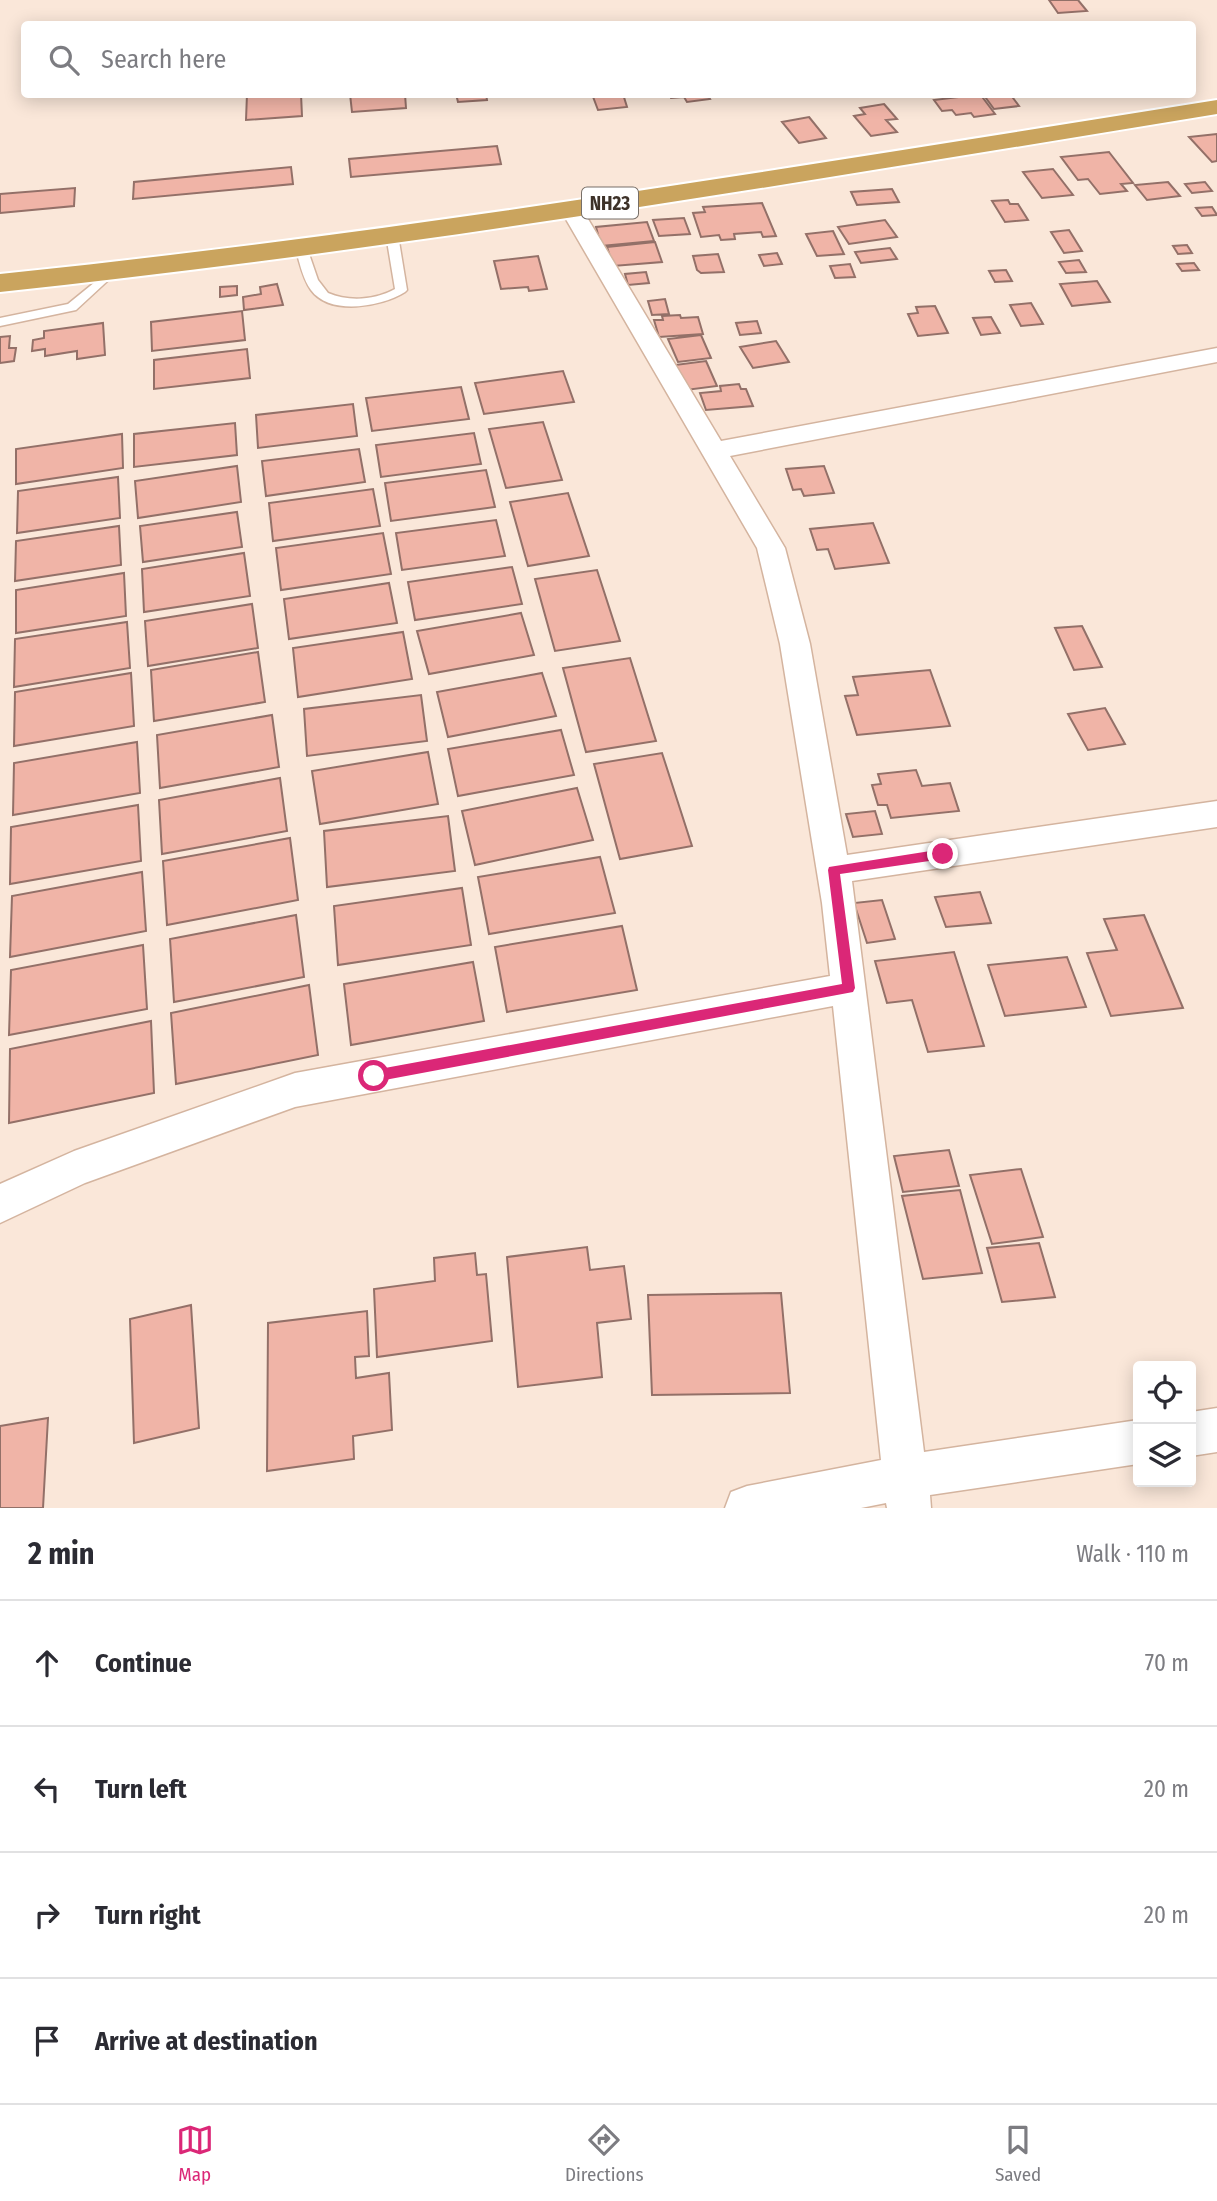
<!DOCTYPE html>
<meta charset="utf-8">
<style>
:root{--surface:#fff;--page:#f7f7f7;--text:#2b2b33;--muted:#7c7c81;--line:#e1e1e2;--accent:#db2777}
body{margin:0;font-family:"Fira Sans Condensed",sans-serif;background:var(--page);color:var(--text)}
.controls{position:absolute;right:21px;bottom:21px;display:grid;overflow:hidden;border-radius:7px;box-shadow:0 4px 18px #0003}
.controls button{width:63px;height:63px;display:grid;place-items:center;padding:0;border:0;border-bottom:2px solid var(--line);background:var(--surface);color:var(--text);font:35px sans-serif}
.stop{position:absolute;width:21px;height:21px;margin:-16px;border:5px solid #db2777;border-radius:50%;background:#fff}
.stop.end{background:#db2777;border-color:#fff;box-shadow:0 2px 7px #0008}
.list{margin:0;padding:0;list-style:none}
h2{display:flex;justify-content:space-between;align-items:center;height:91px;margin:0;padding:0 28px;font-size:30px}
h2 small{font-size:23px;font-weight:400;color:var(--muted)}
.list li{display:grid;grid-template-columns:46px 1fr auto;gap:21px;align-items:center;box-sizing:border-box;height:126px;padding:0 28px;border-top:2px solid var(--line)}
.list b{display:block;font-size:26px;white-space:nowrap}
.list em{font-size:23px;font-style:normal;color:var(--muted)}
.icon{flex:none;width:38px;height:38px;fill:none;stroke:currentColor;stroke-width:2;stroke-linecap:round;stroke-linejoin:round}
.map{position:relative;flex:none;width:1217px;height:1508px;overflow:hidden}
.search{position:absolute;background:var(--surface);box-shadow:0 4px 18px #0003;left:21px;right:21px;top:21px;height:77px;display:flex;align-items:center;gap:18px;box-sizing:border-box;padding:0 24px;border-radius:7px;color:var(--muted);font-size:26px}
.sheet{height:595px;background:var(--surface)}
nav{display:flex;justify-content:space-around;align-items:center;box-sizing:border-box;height:98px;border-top:2px solid var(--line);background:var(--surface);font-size:19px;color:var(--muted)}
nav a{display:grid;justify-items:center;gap:4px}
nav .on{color:var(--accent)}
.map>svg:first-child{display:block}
.building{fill:#f0b4a7;stroke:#937068;stroke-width:2}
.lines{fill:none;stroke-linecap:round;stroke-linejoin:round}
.service-casing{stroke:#d4b49f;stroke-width:3}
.minor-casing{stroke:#d4b49f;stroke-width:3}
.trunk-casing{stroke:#fff;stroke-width:4}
.service{fill:#fff;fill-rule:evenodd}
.minor{fill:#fff;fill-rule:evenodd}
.trunk{fill:#caa45e;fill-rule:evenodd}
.route{fill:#db2777}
.labels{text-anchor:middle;stroke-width:7;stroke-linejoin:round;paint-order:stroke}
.shield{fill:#fff;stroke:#776f68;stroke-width:2}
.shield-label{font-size:19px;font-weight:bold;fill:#3d3128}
</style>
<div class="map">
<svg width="1217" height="1508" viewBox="0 0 1217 1508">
<rect width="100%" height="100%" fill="#fae7d9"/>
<!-- building -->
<path class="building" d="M1049,0h29l9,11 -29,2z
M247,94h54l1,22 -56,4z
M350,94h55l1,14 -54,4z
M456,94h30l1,6 -29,2z
M592,94h31l4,13 -29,3z
M669,94h38l3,5 -23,3 -3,-5 -13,1z
M957,94h23l15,20 -21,3 -3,-4 -15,2 -4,-5 -10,1 -8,-11 25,-3z
M983,94h27l9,12 -25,3z
M884,104l13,15 -11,1 11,12 -26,4 -17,-20 11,-2 -5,-6z
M809,117l17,21 -27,5 -17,-21z
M1217,134v27l-5,1 -23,-25z
M497,146l4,18 -150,13 -2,-18z
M1109,152l24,31 -12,1 6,7 -27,3 -12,-15 -10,1 -17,-23z
M291,167l2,17 -160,15 1,-17z
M1053,169l20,26 -31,3 -19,-26z
M1168,182l12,14 -33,4 -12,-15z
M1205,182l7,9 -20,2 -7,-9z
M75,188l-1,18 -74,7v-19z
M892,189l7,13 -42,3 -6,-13z
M1008,200l2,4h8l10,16 -23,2 -13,-21z
M762,203l14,33 -13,1 -2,-5 -27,2 1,5 -14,1 -2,-5 -18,2 -8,-24 12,-1 -2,-5z
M1212,207l5,8 -15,1 -6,-8z
M684,218l6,16 -31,2 -6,-16z
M885,220l12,17 -48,7 -11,-17z
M647,222l7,19 -53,5 -5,-19z
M1069,230l13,21 -18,2 -13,-21z
M833,231l11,23 -27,2 -11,-22z
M655,242l7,20 -49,4 -6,-19z
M1187,245l5,8 -14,1 -5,-8z
M890,248l7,11 -36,4 -6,-11z
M777,253l5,11 -18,2 -5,-11z
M718,254l6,18 -23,1 -4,-3 -4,-14z
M538,256l9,33 -18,2 -1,-4 -27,2 -7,-28z
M1079,260l7,12 -20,1 -7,-11z
M1194,263l5,7 -17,1 -5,-7z
M850,264l5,13 -20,1 -5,-12z
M1006,270l6,11 -17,1 -6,-11z
M646,272l3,11 -21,2 -3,-11z
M1097,281l13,21 -38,4 -12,-22z
M277,284l6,21 -39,5 -1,-13 18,-3 -1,-7z
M237,286v9l-17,2v-10z
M665,299l4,15 -17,1 -4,-14z
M1031,303l12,21 -22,2 -11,-21z
M935,306l13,27 -30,3 -10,-22 10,-1 -2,-6z
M242,311l3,29 -93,11 -1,-29z
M680,315l1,3 17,-1 5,17 -44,3 -5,-17h9l-1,-4z
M991,317l9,16 -19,2 -8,-17z
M757,321l4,12 -21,2 -4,-12z
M103,323l2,32 -28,4v-8l-32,5v-7l-13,2 1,-11 11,-2v-7z
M701,335l10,23 -33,4 -10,-23z
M10,336l-1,12h7l-2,13 -14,2v-26z
M776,341l13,21 -36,6 -13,-21z
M247,349l3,29 -96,11v-29z
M706,361l11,25 -31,4 -11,-25z
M563,371l11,31 -90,12 -9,-31z
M739,384l2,5h5l7,17 -47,4 -6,-17 21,-2 -1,-5z
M461,387l8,32 -97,12 -6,-33z
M353,404l4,32 -99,12 -2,-33z
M543,422l19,58 -56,8 -17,-59z
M235,423l2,32 -103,12v-33z
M474,433l7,31 -100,13 -5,-32z
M122,434l1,34 -107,16v-35z
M359,449l6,33 -99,14 -4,-35z
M237,466l4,36 -103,16 -3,-37z
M824,466l10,27 -30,3 -3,-7 -8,1 -7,-21z
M486,470l9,37 -104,14 -6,-38z
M118,477l2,41 -103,15 1,-42z
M373,489l7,37 -107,15 -4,-38z
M568,493l21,63 -61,10 -18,-64z
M237,512l5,35 -99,15 -3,-36z
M496,520l9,36 -103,14 -6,-37z
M873,523l16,40 -54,6 -7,-20 -11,1 -7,-21z
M119,526l2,39 -106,16 1,-40z
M383,533l8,41 -110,16 -5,-42z
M244,553l6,43 -106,16 -2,-43z
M512,567l10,37 -107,16 -7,-38z
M597,570l23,71 -65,10 -20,-72z
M124,573l2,43 -110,17v-43z
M389,583l8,40 -108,16 -5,-40z
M252,604l6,44 -110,18 -3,-45z
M521,613l13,42 -105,19 -12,-43z
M127,622l3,46 -116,19 1,-48z
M1082,626l20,41 -28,3 -19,-42z
M403,632l9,47 -114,18 -5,-49z
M258,652l7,50 -111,19 -3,-51z
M630,658l26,83 -70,11 -23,-84z
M930,670l20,56 -93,9 -12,-39 13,-1 -5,-18z
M131,673l3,53 -120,20 1,-54z
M542,673l14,43 -108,21 -11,-45z
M421,695l6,46 -120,15 -3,-47z
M1105,708l20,36 -37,6 -20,-36z
M272,715l7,52 -119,21 -3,-53z
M561,730l13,45 -116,21 -10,-47z
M137,742l3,51 -127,22 1,-52z
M428,752l10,52 -118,20 -8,-53z
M662,753l30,93 -72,13 -26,-95z
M916,770l6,16 28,-3 9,28 -68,7 -4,-13h-9l-6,-20 9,-1 -3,-10z
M280,778l7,53 -125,23 -3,-54z
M577,788l16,52 -118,25 -13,-54z
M138,805l3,56 -131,23 1,-57z
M875,811l7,23 -29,3 -7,-23z
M448,816l7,55 -128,16 -3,-56z
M290,838l8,62 -131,25 -4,-64z
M600,857l15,56 -126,21 -11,-57z
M142,872l4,59 -136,26 2,-61z
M462,888l9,57 -133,20 -4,-59z
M980,892l11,31 -45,4 -11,-30z
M882,900l13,39 -28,4 -13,-40z
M296,915l8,62 -130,25 -4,-63z
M1144,915l39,93 -72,8 -24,-63 30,-3 -13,-31z
M622,926l15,64 -130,22 -12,-65z
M143,945l4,64 -138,26 2,-65z
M954,952l30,94 -56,6 -16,-52 -25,3 -12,-42z
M1067,957l19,50 -81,9 -17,-51z
M473,962l11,59 -133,24 -7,-61z
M309,985l9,70 -142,29 -5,-71z
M151,1021l3,72 -145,30 1,-74z
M949,1150l10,36 -56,6 -9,-36z
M1021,1169l22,68 -51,7 -22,-69z
M960,1190l22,83 -59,6 -21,-83z
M1039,1243l16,54 -53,5 -15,-54z
M587,1247l3,23 34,-4 7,53 -34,4 5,54 -84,10 -11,-130z
M475,1253l2,22 9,-1 6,67 -115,16 -3,-68 61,-8 -1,-23z
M781,1293l9,100 -138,2 -4,-100z
M191,1305l8,123 -65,15 -4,-124z
M367,1311l2,45 -14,1 1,21 33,-5 3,57 -39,6 1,23 -87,12 1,-148z
M48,1418l-5,90h-43v-82z"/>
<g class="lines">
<!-- service casing -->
<g class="service-casing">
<path id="service" d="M392,232l6,3 9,55 -2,2c-24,15 -75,24 -94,-2 -9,-12 -11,-28 -16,-42l2,-2 10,2 11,32 10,13c21,9 47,7 67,-4l-9,-54z
M111,269l6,3 -2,2 -39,36 -76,16v-8l68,-14z"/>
</g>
<!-- minor casing -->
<g class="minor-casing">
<path id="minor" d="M571,202l8,2 3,5 139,232 496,-93v14l-487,94 55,92 25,96 37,211 370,-54v26l-365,54 72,571 214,-32v44l-208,31 1,13h-44l-1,-5 -25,5h-136l6,-16 16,-6 134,-26 -48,-454 -538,101 -210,76 -85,40v-39l74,-33 221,-78 535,-97 -8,-73 -42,-259 -23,-96 -197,-339 3,-5z
M1217,1408v44l-26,4v-44z"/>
</g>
<!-- trunk casing -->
<g class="trunk-casing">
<path id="trunk" d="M1217,100v14c-405,66 -809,135 -1217,178v-18c408,-42 812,-110 1217,-174z"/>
</g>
<!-- service -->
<use href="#service" class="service"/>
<!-- minor -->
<use href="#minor" class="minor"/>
<!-- trunk -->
<use href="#trunk" class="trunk"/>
</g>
<!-- route -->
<path class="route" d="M943,849l6,5 -6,5 -103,15 15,114 -2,4 -479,90 -7,-6 7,-6 468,-86 -14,-114 1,-3z"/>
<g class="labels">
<!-- shield labels -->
<rect class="shield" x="582" y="187.5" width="56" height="31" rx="5"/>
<g class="shield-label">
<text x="610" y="210">NH23</text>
</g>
</g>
</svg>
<div class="controls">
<button><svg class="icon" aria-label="locate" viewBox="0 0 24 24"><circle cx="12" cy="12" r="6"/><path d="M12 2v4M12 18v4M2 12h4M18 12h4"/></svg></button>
<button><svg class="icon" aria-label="layers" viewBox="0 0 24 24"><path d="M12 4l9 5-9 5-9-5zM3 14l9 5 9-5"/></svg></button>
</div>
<div class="stop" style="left:374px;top:1076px"></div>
<div class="stop end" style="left:943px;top:854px"></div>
<div class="search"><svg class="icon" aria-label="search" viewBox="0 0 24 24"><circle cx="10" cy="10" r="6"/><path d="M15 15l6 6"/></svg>Search here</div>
</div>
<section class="sheet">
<h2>2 min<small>Walk · 110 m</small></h2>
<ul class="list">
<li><svg class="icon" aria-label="ahead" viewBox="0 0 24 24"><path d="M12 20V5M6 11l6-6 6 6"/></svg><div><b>Continue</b></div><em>70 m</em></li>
<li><svg class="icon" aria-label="left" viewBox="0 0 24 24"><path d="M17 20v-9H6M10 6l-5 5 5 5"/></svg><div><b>Turn left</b></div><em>20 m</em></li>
<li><svg class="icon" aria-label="right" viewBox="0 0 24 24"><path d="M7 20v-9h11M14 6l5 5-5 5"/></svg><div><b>Turn right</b></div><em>20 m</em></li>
<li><svg class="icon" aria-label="arrive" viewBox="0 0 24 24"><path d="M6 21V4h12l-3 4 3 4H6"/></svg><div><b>Arrive at destination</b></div></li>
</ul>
</section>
<nav>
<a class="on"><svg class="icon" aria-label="map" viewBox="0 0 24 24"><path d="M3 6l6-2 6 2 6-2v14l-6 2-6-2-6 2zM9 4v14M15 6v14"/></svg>Map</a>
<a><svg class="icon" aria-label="directions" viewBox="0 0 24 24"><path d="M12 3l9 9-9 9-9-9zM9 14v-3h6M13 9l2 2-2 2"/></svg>Directions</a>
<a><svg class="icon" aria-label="saved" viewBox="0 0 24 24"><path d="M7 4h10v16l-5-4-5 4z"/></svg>Saved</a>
</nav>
